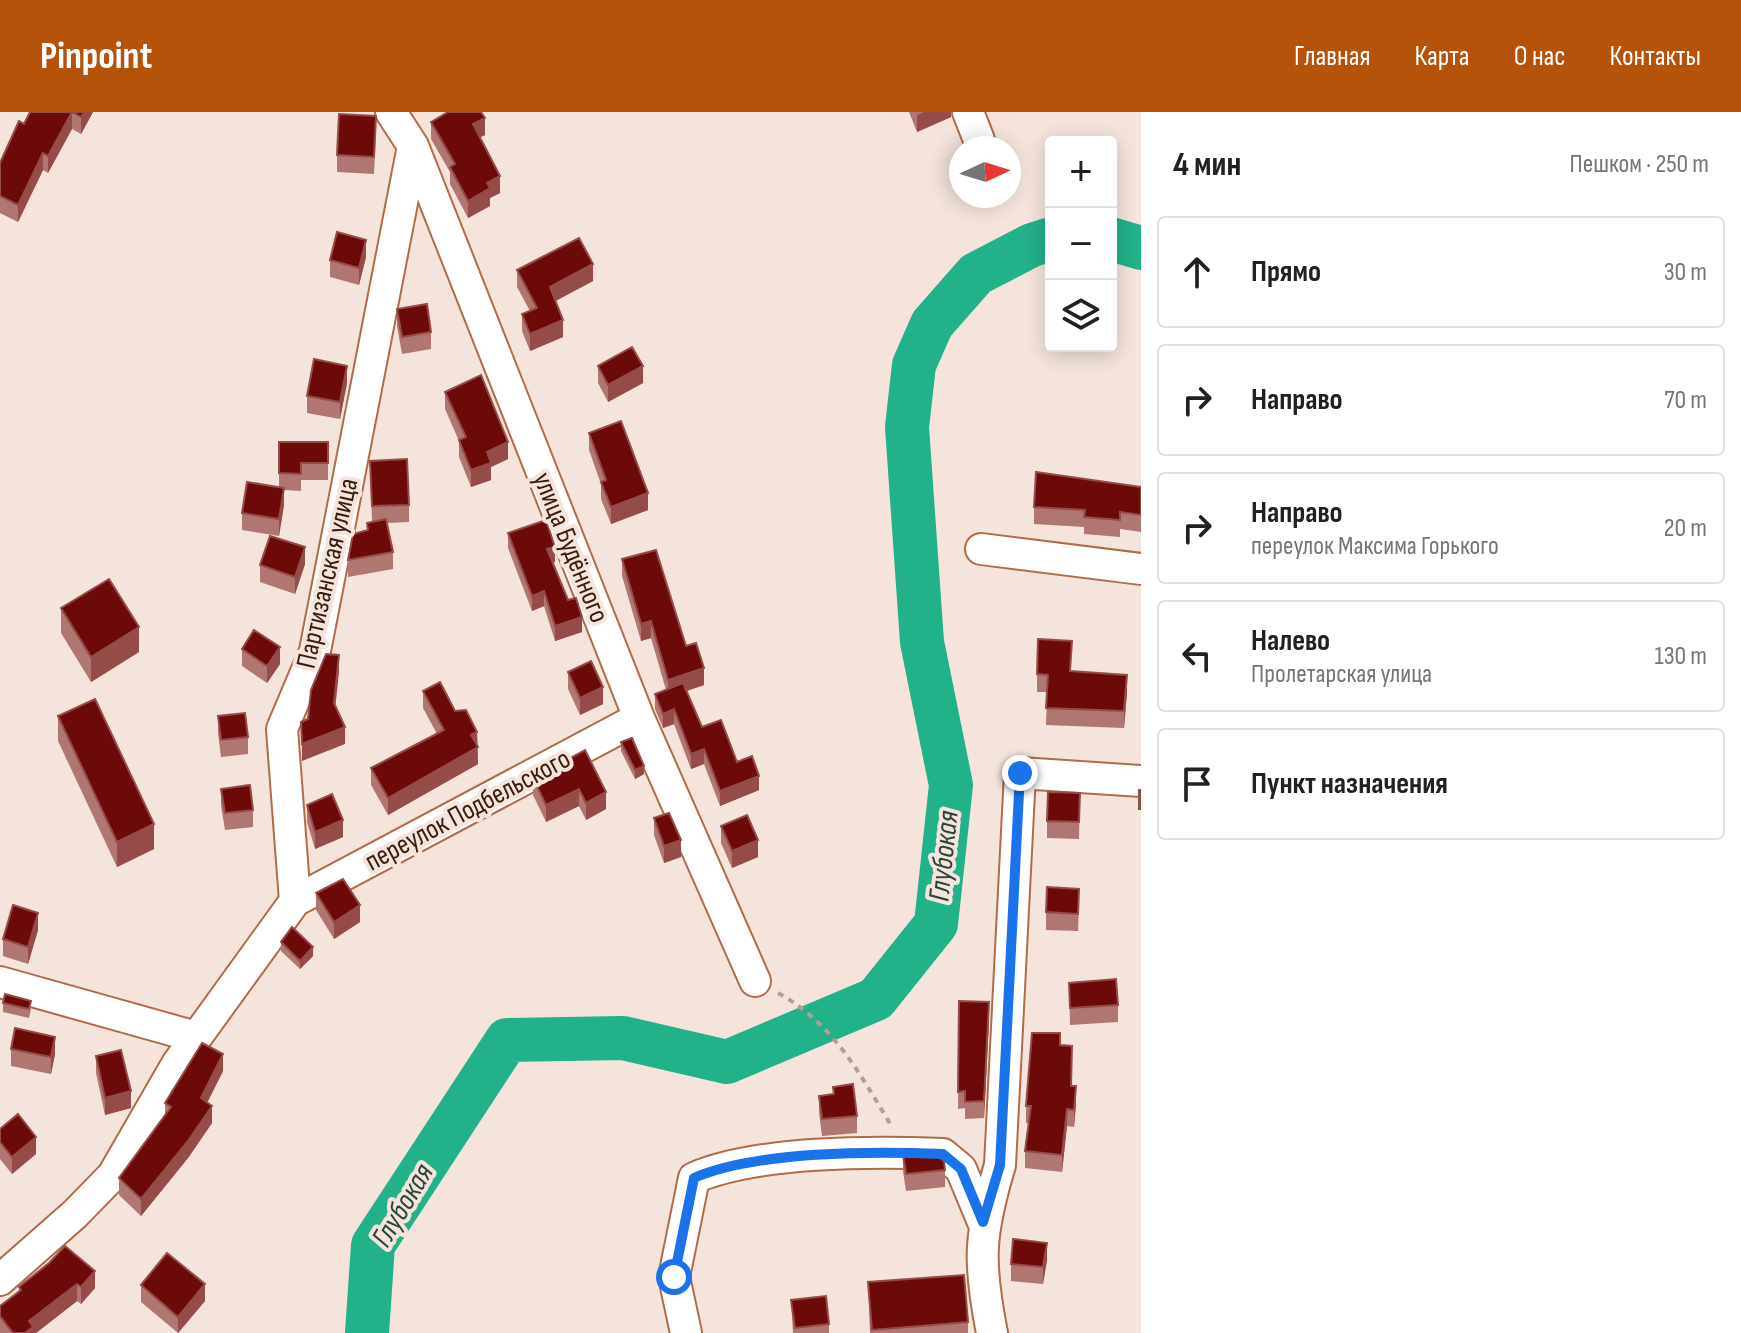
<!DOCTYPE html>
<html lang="ru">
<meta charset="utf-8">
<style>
:root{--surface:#fff;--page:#f2f2f2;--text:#202124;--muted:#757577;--line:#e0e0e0;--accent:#b45309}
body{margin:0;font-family:"Sofia Sans Condensed",sans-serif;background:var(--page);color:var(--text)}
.controls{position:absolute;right:24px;top:24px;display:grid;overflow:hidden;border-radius:8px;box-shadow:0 4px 20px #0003}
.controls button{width:72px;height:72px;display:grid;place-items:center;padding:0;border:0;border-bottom:2px solid var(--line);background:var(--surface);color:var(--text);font:40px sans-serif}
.compass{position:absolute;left:949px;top:24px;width:72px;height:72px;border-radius:50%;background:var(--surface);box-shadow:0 4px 20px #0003;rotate:86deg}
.stop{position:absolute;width:24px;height:24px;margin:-18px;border:6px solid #1a73e8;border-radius:50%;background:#fff}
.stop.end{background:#1a73e8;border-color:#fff;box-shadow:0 2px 8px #0008}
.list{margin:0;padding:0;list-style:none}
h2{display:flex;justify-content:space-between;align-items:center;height:104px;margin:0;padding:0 32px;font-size:34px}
h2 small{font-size:26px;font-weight:400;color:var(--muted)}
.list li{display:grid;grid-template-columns:52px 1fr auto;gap:24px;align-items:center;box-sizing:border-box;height:112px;margin:0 16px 16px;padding:0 16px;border:2px solid var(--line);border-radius:8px}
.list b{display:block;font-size:30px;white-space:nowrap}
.list p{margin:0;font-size:26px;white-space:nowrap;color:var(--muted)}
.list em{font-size:26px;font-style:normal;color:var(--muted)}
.icon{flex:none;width:44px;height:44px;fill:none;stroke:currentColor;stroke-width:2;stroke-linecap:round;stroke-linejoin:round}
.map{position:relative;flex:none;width:1141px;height:1221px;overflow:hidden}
header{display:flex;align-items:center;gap:48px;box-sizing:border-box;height:112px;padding:0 40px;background:var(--accent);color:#fff}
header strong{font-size:38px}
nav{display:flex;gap:44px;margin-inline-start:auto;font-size:28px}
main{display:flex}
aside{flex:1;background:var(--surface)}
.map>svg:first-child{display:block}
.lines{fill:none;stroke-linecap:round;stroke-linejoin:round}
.river{stroke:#22b189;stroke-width:44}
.minor-casing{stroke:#b06c48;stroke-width:34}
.path{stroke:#b29e93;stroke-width:4;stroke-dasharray:6 6;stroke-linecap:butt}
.minor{stroke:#fff;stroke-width:30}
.wall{fill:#b07672}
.shaded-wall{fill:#954b48}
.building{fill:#6c0909;stroke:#954b48;stroke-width:2}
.route{stroke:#1a73e8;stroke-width:10}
.labels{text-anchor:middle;stroke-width:8;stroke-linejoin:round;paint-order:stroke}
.street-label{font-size:28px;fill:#381d0d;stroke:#f4e4dc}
.water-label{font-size:30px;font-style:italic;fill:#29453a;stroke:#f4e4dc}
</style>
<header>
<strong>Pinpoint</strong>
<nav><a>Главная</a><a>Карта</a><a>О нас</a><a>Контакты</a></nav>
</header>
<main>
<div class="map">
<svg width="1141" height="1221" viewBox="0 0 1141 1221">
<rect width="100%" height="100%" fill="#f4e4dc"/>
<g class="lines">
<!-- river -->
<path class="river" d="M1111,127l30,9
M367,1221l6,-88 134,-205 116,-2 104,24 149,-63 60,-75 15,-139 -29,-143 -15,-215 7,-62 18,-41 44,-50 56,-29 19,-6"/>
<!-- minor casing -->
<g class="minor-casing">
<path id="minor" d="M391,0l22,34 226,572 116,263
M968,0l11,28
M981,437l160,20
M295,789l344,-183
M0,870l196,55
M0,1168l75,-66 38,-39 64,-111 118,-163 -13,-172 33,-78 98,-505
M686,1221l-12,-56 20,-99c62,-27 179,-27 249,-24l18,15 22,53
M992,1221c-14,-71 -13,-98 8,-168l20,-392 121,8"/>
</g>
<!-- path -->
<path class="path" d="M778,881c55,30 82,81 114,134"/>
<!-- minor -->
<use href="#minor" class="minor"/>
</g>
<!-- wall -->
<path class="wall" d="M30,0h63l-12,22 -9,-5 -24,44 -5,-3 -25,52 -18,-9v-50z
M909,0h42v5l-34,15z
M431,10l54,13 -5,2 20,56 -10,5v8l-22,12 -18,-34v-12l-19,-33z
M376,21l-2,41 -37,-2v-17z
M366,145l-7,28 -29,-8v-17z
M517,158l76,11 -38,20 8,36 -33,14 -8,-20v-17l8,-3 -13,-24z
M397,197l34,23v17l-29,5 -5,-28z
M598,254l45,17 -35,19 -10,-19z
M347,271l-7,36 -33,-6v-17z
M445,280l63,67 -17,8v13l-20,7 -12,-30v-16l-14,-32z
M589,321l59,77 -37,14 -10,-25v-15l-12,-34z
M279,330h49v38h-27v11l-17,-1v15l-5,31 -37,-6v-17l37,-26z
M370,349l39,44v17l-22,1 6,29v17l-45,8v-17l19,-29v-8l5,-1z
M1141,375v45l-21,-3v8l-36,-3v-7l-50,-3v-17z
M508,421l47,29 -2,1 29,69 -27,9 -11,-35 -12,5 -24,-63z
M622,447l82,126 -17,6 15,36 35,35 22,28 -39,16 -16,-42 -13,5 -17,-45 -11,4 -8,-19v-15l11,-4 -15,-52 -10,3 -19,-65z
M305,452l-10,30 -35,-12v-17z
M61,496l78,44 -48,30 -30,-49z
M242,537l38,15 -13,19 -25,-17z
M1071,559l56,21 -3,36 -78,-3 1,-33h-10v-18z
M568,560l35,32 -23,11 -12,-26z
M423,579l32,20 22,21 1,32 -90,51 -17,-30v-17l66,-34 -14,-26z
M58,604l96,133 -37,18 -59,-126z
M218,604l30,21v17l-27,3 -3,-24z
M621,630l23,32 -9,5 -14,-28z
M585,638l21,59 -20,11 -7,-14 -33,16 -13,-27v-17z
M221,677l32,21v17l-28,3 -4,-24z
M1080,681l-1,46 -32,-1v-17z
M307,693l36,32 -28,12 -8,-27z
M654,706l27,39 -17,6 -10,-28z
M721,714l37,31 -26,11 -11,-25z
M316,781l44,29 -26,17 -18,-29z
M1079,794l-1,25 -32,-1v-18z
M38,818l-10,34 -25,-8v-17z
M281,830l32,14 -13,13 -19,-18z
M1069,871l49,22v17l-48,3z
M959,889l30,18 -5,99 -19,1v-11l-7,1z
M3,891l28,6 -2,9 -26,-6z
M1060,933l16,58 -2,24 -7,-1 -5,46 -37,-4v-17l4,-28h-3v-17z
M11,937l44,5 -4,20 -40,-8z
M96,944l35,52 -26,7 -9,-42z
M223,959l-16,32 5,20 -24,35 -47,58 -22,-21v-17l46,-63v-12z
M833,975l24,29v17l-35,3 -3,-23v-17l14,-2z
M0,1017l36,25 -24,20 -12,-15z
M903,1042l42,16v17l-39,4 -3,-20z
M1047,1148l-4,24 -32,-3v-17z
M49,1151l46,25 -14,16 -4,-3 -41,32h-36v-27l19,-15v-4z
M868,1170l100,40v11h-98z
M141,1173l64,16 -27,32 -37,-31z
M791,1188l38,24v9h-36z"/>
<!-- shaded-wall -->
<path class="shaded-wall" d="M72,0v17l-24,44v-17z
M84,0h9l-12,22v-17z
M924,0h27v5l-34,15v-17z
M485,6v17l-12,6v-17z
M43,41v17l-25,52v-17z
M500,64v17l-10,5v8l-22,12v-17l19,-18z
M366,128v17l-7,28v-17z
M593,152v17l-43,23v-17z
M563,208v17l-33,14v-17z
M347,254v17l-7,36v-17z
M643,254v17l-35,19v-17z
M508,330v17l-17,8v13l-20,7v-17l16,-18z
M284,376v17l-5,31v-17z
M648,381v17l-37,14v-17z
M305,435v17l-10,30v-17z
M555,435v15l-8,3v-16z
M544,479v15l-12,5v-15z
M582,505v15l-27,9v-15z
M651,509v17l-10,3v-17z
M139,515v25l-48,30v-25z
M280,535v17l-13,19v-17z
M339,543v17l-5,48v-17z
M704,556v17l-36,12v-17z
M1127,563v17l-3,36v-17z
M603,575v17l-23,11v-17z
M674,597v15l-11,4v-14z
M345,615v17l-43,17v-17z
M477,620l1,32 -90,51v-17l83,-63z
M704,637v15l-13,5v-15z
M644,654v8l-9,5v-9z
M759,664v14l-39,16v-15z
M579,677v17l-33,16v-17z
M606,680v17l-20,11v-17z
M343,708v17l-28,12v-17z
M154,712v25l-37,18v-25z
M681,728v17l-17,6v-17z
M758,728v17l-26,11v-17z
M360,793v17l-26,17v-17z
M38,801v17l-10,34v-17z
M313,835v9l-13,13v-8z
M989,890v17l-5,99v-17z
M55,925v17l-4,20v-17z
M223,942v17l-22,44v-17z
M1076,974v17l-2,24v-17z
M131,979v17l-26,7v-17z
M212,994v17l-24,35 -47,58v-17z
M1067,997v17l-5,46v-17z
M36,1025v17l-24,20v-17z
M1047,1131v17l-4,24v-17z
M95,1159v17l-14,16v-17z
M77,1172v17l-41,32h-11l4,-12z
M205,1172v17l-27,32v-16z"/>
<!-- building -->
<path class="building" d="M30,0h54l-3,5 -9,-5 -24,44 -5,-3 -25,52 -18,-9v-33l19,-42 5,3z
M448,0h33l4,6 -12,6 27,52 -13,7 3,5 -22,13 -18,-34 5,-3 -24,-42z
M339,2l37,2 -2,41 -37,-2z
M337,120l29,8 -7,28 -29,-8z
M579,126l14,26 -43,23 13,33 -33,14 -8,-20 15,-6 -20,-38z
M427,192l4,28 -29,5 -5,-28z
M632,235l11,19 -35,19 -10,-19z
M314,247l33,7 -7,36 -33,-6z
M481,263l27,67 -21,10 4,11 -20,7 -12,-30 7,-3 -21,-45z
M621,309l27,72 -37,14 -10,-25 5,-2 -17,-47z
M279,330h49v21h-27v11l-22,-1z
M407,347l2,46 -37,1 -2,-45z
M1036,360l105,15v28l-21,-3v8l-36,-3 1,-7 -51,-3z
M247,370l37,6 -5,31 -37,-6z
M386,407l7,33 -45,8 5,-26 15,-4 -1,-7z
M546,408l9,27 -8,2 21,51 8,-2 6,19 -27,9 -11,-35 -12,5 -24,-63z
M270,424l35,11 -10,30 -35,-12z
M656,438l30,96 10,-3 8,25 -36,12 -17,-59 -10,3 -19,-65z
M109,467l30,48 -48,30 -30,-49z
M254,518l26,17 -13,19 -25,-17z
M1038,527l34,2 -2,30 57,4 -3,36 -78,-3 2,-33 -11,-1z
M326,542l13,1 -5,48 11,24 -43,17 -1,-22 7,-3 3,-29z
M591,549l12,26 -23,11 -12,-26z
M440,570l15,29 11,-1 11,22 -6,3 7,12 -90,51 -17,-30 73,-38 -21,-39z
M683,571l19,44 19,-7 16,42 15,-6 7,20 -39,15 -16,-42 -13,5 -17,-45 -11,5 -8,-20z
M95,587l59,125 -37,18 -59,-126z
M245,601l3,24 -27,3 -3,-24z
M632,626l12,28 -9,4 -14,-28z
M585,638l21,42 -20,11 -7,-14 -33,16 -13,-27z
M250,673l3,25 -28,3 -4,-24z
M1139,678h2v19h-2z
M1048,680l32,1 -1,29 -32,-1z
M332,682l11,26 -28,12 -8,-27z
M669,701l12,27 -17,6 -10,-28z
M747,703l11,25 -26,11 -11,-25z
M343,767l17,26 -26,17 -18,-29z
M1047,775l32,2 -1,25 -32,-2z
M13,793l25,8 -10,34 -25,-8z
M292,815l21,20 -13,14 -19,-19z
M1116,867l2,26 -48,3 -1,-25z
M5,882l26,7 -2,8 -26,-6z
M959,889l30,1 -5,99 -19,1v-11l-7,1z
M15,916l40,9 -4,20 -40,-8z
M1032,921h28v12l12,1 -1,40h5l-2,24 -7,-1 -5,46 -37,-4 6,-45h-5z
M202,931l21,11 -22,44 11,8 -24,35 -47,58 -22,-21 52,-71 -6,-4z
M121,938l10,41 -26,7 -9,-42z
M853,972l4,32 -35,3 -3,-23 15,-2 -1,-7z
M18,1002l18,23 -24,20 -12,-15v-13z
M903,1042l33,1 8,6 1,9 -39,4z
M1013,1127l34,4 -4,24 -32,-3z
M65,1134l30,25 -14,16 -4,-3 -48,37 4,6 -8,6h-12l-13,-17v-10l21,-16 -2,-3 30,-24z
M167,1141l38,31 -27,33 -37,-32z
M964,1163l4,47 -96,8 -4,-48z
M826,1184l3,28 -34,4 -4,-28z"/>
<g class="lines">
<!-- route -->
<path class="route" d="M674,1165l20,-99c62,-27 180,-27 249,-24l18,15 22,53 17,-57 20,-392"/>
</g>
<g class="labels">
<!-- street labels -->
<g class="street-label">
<text transform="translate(572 435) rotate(68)" y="10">улица Будённого</text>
<text transform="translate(326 461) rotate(-77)" y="10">Партизанская улица</text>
<text transform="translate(467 697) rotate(-28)" y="10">переулок Подбельского</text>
</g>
<!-- water labels -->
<g class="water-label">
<text transform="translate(943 744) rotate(-84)" y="10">Глубокая</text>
<text transform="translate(402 1093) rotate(-59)" y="10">Глубокая</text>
</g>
</g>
</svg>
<div class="controls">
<button>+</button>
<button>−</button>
<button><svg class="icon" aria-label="layers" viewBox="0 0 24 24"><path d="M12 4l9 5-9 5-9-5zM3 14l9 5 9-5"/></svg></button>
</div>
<svg class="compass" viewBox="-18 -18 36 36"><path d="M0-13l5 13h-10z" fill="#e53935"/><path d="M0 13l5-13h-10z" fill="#757577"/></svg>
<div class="stop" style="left:674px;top:1165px"></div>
<div class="stop end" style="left:1020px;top:661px"></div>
</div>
<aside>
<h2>4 мин<small>Пешком · 250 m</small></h2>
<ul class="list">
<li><svg class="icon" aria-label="ahead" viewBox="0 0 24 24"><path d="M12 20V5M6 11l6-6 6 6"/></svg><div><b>Прямо</b></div><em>30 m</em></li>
<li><svg class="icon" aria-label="right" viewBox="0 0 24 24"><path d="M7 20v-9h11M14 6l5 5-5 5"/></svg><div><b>Направо</b></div><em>70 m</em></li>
<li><svg class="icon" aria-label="right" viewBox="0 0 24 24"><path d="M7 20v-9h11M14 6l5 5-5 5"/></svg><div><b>Направо</b><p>переулок Максима Горького</p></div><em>20 m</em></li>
<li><svg class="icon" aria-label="left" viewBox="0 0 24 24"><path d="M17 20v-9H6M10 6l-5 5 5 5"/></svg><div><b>Налево</b><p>Пролетарская улица</p></div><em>130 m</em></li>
<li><svg class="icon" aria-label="arrive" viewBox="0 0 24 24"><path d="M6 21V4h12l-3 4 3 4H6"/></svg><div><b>Пункт назначения</b></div></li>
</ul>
</aside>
</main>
